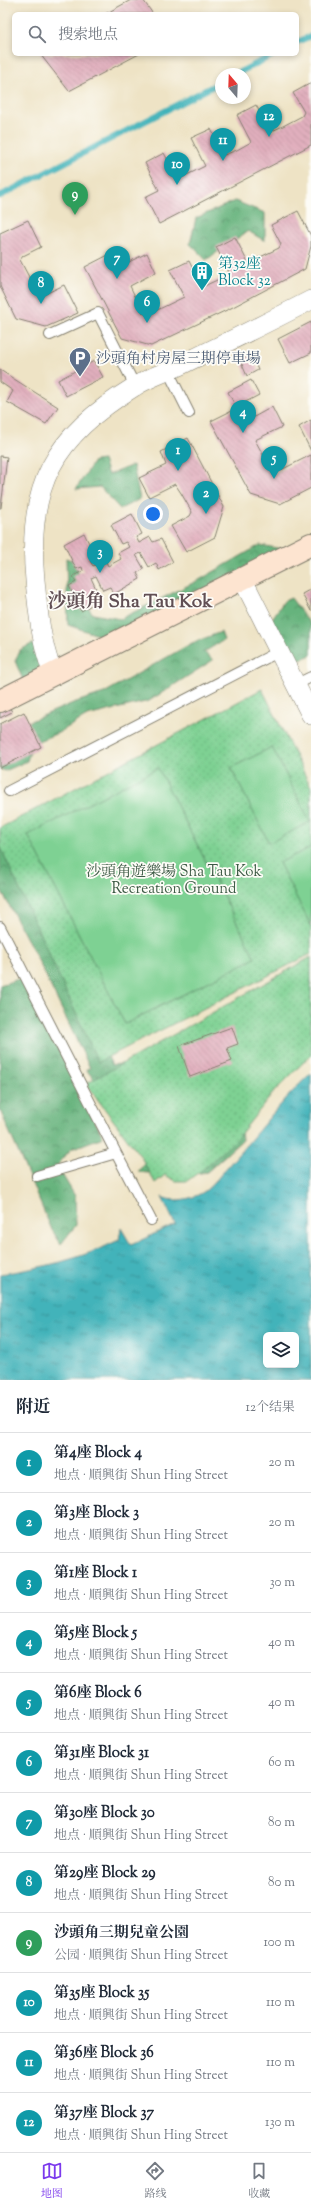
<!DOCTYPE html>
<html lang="zh">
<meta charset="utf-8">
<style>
:root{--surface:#fff;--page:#f2f2f3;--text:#1f2937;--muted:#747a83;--line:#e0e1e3;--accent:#7c3aed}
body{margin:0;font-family:"Sorts Mill Goudy","Noto Serif SC",serif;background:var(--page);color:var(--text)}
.controls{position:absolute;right:12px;bottom:12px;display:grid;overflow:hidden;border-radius:6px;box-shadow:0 2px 6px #0003}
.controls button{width:36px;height:36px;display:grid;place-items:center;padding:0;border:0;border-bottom:1px solid var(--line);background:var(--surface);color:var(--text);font:20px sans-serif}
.compass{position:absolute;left:215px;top:68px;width:36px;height:36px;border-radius:50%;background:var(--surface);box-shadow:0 2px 6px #0003;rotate:341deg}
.you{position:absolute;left:153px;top:514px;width:14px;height:14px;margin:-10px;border:3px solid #fff;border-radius:50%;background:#1a73e8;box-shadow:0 0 0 6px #1a73e833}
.badge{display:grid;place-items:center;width:26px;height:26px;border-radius:50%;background:var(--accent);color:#fff;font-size:13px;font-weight:700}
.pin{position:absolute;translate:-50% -33px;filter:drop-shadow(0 1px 2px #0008)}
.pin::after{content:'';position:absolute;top:21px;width:14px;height:12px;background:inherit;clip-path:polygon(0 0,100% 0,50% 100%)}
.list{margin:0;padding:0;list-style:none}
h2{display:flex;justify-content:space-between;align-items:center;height:52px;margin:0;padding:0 16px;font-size:17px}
h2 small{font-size:13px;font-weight:400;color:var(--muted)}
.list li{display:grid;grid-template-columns:26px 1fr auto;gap:12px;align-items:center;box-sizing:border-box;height:60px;padding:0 16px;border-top:1px solid var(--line)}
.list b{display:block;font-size:15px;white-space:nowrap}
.list p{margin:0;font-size:13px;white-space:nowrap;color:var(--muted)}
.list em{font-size:13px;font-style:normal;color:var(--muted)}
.icon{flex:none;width:22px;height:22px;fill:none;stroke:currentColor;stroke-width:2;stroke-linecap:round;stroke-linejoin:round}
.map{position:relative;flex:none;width:311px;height:1380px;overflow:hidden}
.search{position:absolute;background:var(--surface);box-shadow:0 2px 6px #0003;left:12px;right:12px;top:12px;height:44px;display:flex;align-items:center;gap:10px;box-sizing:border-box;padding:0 14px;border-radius:6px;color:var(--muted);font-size:15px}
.sheet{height:772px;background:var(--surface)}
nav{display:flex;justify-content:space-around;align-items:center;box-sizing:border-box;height:56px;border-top:1px solid var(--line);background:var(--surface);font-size:11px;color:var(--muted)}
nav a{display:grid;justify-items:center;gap:2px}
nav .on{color:var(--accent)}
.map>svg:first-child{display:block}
.forest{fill:url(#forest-crowns);stroke:#41684c}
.park{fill:url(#park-dots);stroke:#4d7658}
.pitch{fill:#7ed193;stroke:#4d7658}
.water{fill:url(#water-ripples);stroke:#30686b;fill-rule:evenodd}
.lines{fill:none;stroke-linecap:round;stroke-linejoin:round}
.stream{stroke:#43b3ba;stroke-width:6}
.building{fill:url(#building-back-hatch)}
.lane-casing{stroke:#858070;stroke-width:12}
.street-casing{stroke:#858070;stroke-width:20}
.secondary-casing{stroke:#858070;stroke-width:24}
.lane{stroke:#fff;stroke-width:10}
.street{stroke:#fff;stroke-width:19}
.secondary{stroke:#fde4d0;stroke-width:22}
.labels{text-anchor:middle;stroke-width:3.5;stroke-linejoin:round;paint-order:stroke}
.culture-label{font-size:15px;fill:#0d838f;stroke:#fdfcf7;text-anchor:start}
.service-label{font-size:15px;fill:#4e5e75;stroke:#fdfcf7;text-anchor:start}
.park-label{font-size:15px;fill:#3e5b46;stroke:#fdfcf7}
.district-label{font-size:19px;font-weight:bold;fill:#614f54;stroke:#fdfcf7}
</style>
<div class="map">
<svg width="311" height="1380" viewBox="0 0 311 1380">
<defs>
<pattern id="forest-crowns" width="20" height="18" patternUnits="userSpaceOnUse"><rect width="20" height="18" fill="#66b37d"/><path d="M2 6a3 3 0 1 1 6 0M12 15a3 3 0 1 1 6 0" fill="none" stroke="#539166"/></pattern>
<pattern id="park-dots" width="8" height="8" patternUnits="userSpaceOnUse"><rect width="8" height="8" fill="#7ed193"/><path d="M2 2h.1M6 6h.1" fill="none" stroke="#6cb37e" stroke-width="1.8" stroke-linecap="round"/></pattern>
<pattern id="water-ripples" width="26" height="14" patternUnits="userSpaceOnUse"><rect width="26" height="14" fill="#43b3ba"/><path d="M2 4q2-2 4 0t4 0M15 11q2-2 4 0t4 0" fill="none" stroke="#379196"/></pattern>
<pattern id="building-back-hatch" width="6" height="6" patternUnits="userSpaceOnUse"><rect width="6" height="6" fill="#e1afbd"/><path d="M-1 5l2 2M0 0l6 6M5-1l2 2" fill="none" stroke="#c096a2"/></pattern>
</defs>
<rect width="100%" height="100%" fill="#fdfcf7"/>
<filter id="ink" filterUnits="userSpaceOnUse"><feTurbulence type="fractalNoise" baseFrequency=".025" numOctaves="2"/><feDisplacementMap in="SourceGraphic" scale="8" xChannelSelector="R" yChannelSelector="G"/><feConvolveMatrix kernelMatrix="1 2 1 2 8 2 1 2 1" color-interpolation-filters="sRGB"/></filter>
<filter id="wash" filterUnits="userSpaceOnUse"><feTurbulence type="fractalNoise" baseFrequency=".012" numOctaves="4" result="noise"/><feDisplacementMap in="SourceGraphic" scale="16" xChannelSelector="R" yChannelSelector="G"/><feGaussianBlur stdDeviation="0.9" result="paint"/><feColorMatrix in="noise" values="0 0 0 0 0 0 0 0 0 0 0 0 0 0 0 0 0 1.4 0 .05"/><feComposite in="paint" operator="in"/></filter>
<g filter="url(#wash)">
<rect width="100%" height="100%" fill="#eee3c5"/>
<!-- forest -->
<path class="forest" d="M235,201l30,12v28l-17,-10 -42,29 -16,-16 6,-26z
M103,460l5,15 25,-10 7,34 -20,10 -20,-22 -24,2 18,-28z
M260,545l27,5 -177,89 -42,-14 -2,-67 11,4 3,34 13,18 27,5 81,-40z
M291,598l20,27v30l-20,8 -22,-40 15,-22z
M221,632l3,8 -20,12 9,8 -64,41 -62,15 -29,17 -25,10 -6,18 -22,10 -5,-2v-35l73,-31 31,-10 88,-50z
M32,644l18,8 -20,44 -15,-35 5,-11z
M0,831l112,234 86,-11 42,66 2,20 -35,32 -27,4 -42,-4 12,-17 -64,-86 4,-1 -53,-110 -37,-70z
M22,978l81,159 -32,12 -14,17 18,30 1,29 -15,19 -9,-14 -52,-120v-125z"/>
<!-- park -->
<path class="park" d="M262,689l49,98v167l-213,108 -98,-216v-18z
M311,957v98l-37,37 -39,49 -29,26 -19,14h-11l-11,-6 -10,8 -14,-26 -55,-73z"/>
<!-- pitch -->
<path class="pitch" d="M272,747l38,75 -41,21 -38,-75z
M158,768l97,190 -130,66 -97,-189z
M311,847v79l-32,-63z"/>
<!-- water -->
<path class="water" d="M311,1073v307h-311v-106c42,-6 81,-15 119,-34l2,-12 10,17 44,-21 -13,-27c13,6 31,2 43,-6 9,-7 16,-17 23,-25 28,-31 52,-64 83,-93zM266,1335h30v30h-30z"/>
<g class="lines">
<!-- stream -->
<path class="stream" d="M297,42l14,-6
M236,74l39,-20
M0,196l221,-114"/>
</g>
<g id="blocks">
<!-- building -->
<path class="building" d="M131,0h12l10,14h-48z
M40,54h99l-70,37z
M311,83v62l-152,79 -14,-27 14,-7 -14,-27 19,-10 14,26 13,-6 14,-7 -14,-28 20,-9 13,26 13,-5 14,-8 -14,-27 19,-10 14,27 13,-6 19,-10 2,-4 -11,-19z
M298,211l13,25v10l-6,23 -74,39 -80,38 -29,-8 -37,-71 27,-14 7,14 28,-14 9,19 -26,14 13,27 4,2 37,-18 -14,-27 19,-9 13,26 28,-13 -14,-27 19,-10 13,26 31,-15 2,-4 -10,-19z
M28,220l13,27 -18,9 -3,4 18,34 3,2 23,-11 14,28 -32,14 -30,-8 -16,-33v-53z
M311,322v31l-21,10 -12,-24z
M251,355l7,15 -11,6 -7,-16z
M94,361l9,16 -37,19 -8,-16z
M0,370l58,37 -12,17 -39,-22 6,-11 -13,-9z
M251,380l8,15 -23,12 -8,-15z
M272,407l10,20 -27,13 17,31 3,2 36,-18v33l-31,16 -29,-9 -40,-74 26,-13 8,14z
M311,420v31l-12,-24z
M188,438l36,69 -9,30 -29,15 -15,-26 19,-10 2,-4 -11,-19 -6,-9 -26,13 -10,-19 27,-13 -5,-13z
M0,456l7,1 -6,51h-1z
M132,514l10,20 -6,3 3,6 11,-6 3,5 8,-3 12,23 -14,8 -3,-7 -7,4 -8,-14 -5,2 8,14 -7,4 3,6 -26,15 -4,-7 -7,3 -7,-14 -5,2 7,15 -6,4 3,6 -14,8 -12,-25 7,-4 -3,-6 10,-5 -1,-4 -6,2 -12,-25 20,-11 12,25 -6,3 3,5 12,-6 3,6 13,-7 -3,-6 11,-6 -3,-5 -5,2 -10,-19z
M311,589v22l-9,-17z
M0,689l12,23 -12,6z
M24,712l17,35 -41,21v-44z
M232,1027l6,17 -11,4 5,13 -42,16 -11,-31z"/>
</g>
</g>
<g filter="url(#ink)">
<use href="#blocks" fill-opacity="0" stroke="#858070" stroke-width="1"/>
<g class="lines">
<!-- lane casing -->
<g class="lane-casing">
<path id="lane" d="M50,335l48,-22 37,73
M168,371l21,42
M295,685l16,-8
M9,791l269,-139
M0,927l116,226 -79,23
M116,1153l35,67"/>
</g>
<!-- street casing -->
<g class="street-casing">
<path id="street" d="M242,578l69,137
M53,674c-12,-31 -15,-62 -18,-94 -9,-94 19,-144 99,-193 15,-10 33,-15 49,-23 43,-21 86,-42 128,-64"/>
</g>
<!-- secondary casing -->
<g class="secondary-casing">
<path id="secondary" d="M0,701l311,-157"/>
</g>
<!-- lane -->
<use href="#lane" class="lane"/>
<!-- street -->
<use href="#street" class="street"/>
<!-- secondary -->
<use href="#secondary" class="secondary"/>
</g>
</g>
<!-- icons -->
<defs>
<g id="building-pin" transform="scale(1.15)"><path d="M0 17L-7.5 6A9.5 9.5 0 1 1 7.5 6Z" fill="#0f9aa8" stroke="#fdfcf7"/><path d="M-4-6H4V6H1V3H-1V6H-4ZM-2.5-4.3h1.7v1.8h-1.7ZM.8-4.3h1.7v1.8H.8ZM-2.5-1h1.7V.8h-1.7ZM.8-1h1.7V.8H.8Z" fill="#fff"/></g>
<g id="parking-pin" transform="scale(1.15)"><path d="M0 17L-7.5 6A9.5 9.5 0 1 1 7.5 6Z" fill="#5c6f8a" stroke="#fdfcf7"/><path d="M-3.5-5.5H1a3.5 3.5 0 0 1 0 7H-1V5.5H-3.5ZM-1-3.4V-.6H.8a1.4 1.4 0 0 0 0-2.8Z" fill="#fff"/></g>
</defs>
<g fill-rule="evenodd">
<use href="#building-pin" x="202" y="272"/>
<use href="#parking-pin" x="80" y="358"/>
</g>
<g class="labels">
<!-- culture labels -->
<g class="culture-label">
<text x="218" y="268">第32座<tspan x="218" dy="17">Block 32</tspan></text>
</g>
<!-- service labels -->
<g class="service-label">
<text x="96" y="363">沙頭角村房屋三期停車場</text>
</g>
<!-- park labels -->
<g class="park-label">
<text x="174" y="876">沙頭角遊樂場 Sha Tau Kok<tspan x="174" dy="17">Recreation Ground</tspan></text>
</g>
<!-- district labels -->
<g class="district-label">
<text x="130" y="607">沙頭角 Sha Tau Kok</text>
</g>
</g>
</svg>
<div class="controls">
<button><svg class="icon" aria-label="layers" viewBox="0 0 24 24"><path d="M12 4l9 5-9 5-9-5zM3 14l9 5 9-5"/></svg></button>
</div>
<svg class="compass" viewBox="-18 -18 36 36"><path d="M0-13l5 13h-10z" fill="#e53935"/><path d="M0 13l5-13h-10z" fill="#747a83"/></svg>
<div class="you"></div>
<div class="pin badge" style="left:178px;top:471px;background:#0f9aa8">1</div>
<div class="pin badge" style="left:206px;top:514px;background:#0f9aa8">2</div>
<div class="pin badge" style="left:100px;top:573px;background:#0f9aa8">3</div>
<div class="pin badge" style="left:243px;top:433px;background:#0f9aa8">4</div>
<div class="pin badge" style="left:274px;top:479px;background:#0f9aa8">5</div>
<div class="pin badge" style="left:147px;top:323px;background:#0f9aa8">6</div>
<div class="pin badge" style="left:117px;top:279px;background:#0f9aa8">7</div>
<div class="pin badge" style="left:41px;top:304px;background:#0f9aa8">8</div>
<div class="pin badge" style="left:75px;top:215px;background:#2e9e5b">9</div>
<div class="pin badge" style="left:177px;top:185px;background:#0f9aa8">10</div>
<div class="pin badge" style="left:223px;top:161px;background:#0f9aa8">11</div>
<div class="pin badge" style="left:269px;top:137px;background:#0f9aa8">12</div>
<div class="search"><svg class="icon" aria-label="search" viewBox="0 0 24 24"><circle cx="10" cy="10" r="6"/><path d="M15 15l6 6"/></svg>搜索地点</div>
</div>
<section class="sheet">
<h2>附近<small>12个结果</small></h2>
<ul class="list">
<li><span class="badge" style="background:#0f9aa8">1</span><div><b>第4座 Block 4</b><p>地点 · 順興街 Shun Hing Street</p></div><em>20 m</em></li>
<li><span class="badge" style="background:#0f9aa8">2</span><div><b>第3座 Block 3</b><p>地点 · 順興街 Shun Hing Street</p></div><em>20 m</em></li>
<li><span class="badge" style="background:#0f9aa8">3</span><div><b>第1座 Block 1</b><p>地点 · 順興街 Shun Hing Street</p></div><em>30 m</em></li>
<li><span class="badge" style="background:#0f9aa8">4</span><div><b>第5座 Block 5</b><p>地点 · 順興街 Shun Hing Street</p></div><em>40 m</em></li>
<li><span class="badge" style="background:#0f9aa8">5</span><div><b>第6座 Block 6</b><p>地点 · 順興街 Shun Hing Street</p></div><em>40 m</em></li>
<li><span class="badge" style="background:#0f9aa8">6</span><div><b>第31座 Block 31</b><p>地点 · 順興街 Shun Hing Street</p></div><em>60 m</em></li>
<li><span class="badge" style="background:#0f9aa8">7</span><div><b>第30座 Block 30</b><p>地点 · 順興街 Shun Hing Street</p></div><em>80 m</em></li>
<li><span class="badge" style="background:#0f9aa8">8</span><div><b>第29座 Block 29</b><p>地点 · 順興街 Shun Hing Street</p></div><em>80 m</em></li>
<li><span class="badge" style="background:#2e9e5b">9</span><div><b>沙頭角三期兒童公園</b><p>公园 · 順興街 Shun Hing Street</p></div><em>100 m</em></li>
<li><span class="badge" style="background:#0f9aa8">10</span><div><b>第35座 Block 35</b><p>地点 · 順興街 Shun Hing Street</p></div><em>110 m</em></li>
<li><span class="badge" style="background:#0f9aa8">11</span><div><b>第36座 Block 36</b><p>地点 · 順興街 Shun Hing Street</p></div><em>110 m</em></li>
<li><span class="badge" style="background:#0f9aa8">12</span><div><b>第37座 Block 37</b><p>地点 · 順興街 Shun Hing Street</p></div><em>130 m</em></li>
</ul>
</section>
<nav>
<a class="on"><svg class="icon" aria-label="map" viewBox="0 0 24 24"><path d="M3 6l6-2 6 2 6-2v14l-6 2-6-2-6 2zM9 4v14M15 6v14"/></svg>地图</a>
<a><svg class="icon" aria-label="directions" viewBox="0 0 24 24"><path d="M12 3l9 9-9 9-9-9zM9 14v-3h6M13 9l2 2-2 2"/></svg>路线</a>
<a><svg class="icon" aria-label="saved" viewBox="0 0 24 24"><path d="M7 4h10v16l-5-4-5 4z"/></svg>收藏</a>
</nav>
